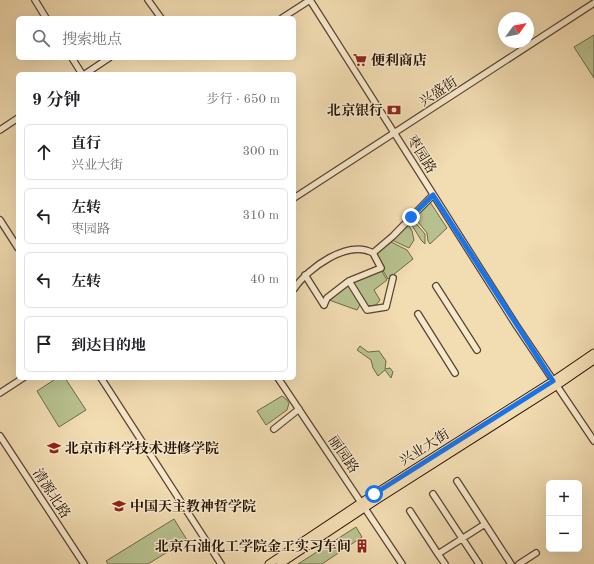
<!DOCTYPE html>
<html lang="zh">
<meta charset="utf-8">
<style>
:root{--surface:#fff;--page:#f6f6f6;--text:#202124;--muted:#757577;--line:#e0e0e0}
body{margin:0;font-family:"Old Standard TT","Noto Serif SC",serif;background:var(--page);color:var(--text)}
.controls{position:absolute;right:12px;bottom:12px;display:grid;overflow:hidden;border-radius:6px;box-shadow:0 4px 16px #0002}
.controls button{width:36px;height:36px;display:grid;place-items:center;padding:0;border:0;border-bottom:1px solid var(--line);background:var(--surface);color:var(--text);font:20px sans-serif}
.compass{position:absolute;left:498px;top:12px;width:36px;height:36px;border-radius:50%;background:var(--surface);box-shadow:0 4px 16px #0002;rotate:57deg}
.stop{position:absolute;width:12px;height:12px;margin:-9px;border:3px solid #1a73e8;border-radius:50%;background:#fff}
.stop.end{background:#1a73e8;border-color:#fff;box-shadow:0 1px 4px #0008}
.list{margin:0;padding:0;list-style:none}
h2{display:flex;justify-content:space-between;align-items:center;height:52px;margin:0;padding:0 16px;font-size:17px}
h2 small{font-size:13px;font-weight:400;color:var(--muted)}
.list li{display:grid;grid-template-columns:26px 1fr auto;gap:12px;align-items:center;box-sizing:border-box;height:56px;margin:0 8px 8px;padding:0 8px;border:1px solid var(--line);border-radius:6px}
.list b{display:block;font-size:15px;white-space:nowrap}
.list p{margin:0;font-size:13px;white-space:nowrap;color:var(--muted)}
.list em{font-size:13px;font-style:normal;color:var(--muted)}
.icon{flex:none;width:22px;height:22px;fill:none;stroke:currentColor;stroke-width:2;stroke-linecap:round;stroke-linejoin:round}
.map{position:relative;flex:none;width:594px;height:564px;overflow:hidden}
.search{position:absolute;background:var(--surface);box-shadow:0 4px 16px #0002;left:16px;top:16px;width:280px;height:44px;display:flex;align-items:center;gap:10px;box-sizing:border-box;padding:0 14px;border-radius:6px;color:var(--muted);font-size:15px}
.panel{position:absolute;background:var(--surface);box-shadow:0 4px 16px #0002;left:16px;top:72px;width:280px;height:308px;border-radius:6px}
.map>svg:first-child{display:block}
.green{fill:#b7c18f;stroke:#6e6948}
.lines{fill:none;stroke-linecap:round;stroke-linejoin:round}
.minor-casing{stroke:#58442d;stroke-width:8}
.major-casing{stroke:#241101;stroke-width:9}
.minor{stroke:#f7e8cd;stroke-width:5.5}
.major{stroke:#f2dcb2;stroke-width:7}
.route{stroke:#1a73e8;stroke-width:5}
.labels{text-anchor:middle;stroke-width:3;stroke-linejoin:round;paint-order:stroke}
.poi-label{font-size:14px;font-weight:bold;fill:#241101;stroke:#f7e8cd;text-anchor:start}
.street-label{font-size:14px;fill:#241101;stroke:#f7e8cd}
</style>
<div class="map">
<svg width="594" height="564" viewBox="0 0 594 564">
<rect width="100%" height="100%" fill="#f2dcb2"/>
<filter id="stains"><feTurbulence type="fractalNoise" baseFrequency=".005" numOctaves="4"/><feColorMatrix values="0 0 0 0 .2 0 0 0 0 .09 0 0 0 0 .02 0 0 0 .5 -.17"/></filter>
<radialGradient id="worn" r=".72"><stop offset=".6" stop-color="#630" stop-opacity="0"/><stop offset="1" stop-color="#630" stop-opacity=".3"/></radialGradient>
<!-- green -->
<path class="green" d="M594,35v43l-20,-31z
M430,202l17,26 -17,16 -2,-3 -1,-8 -12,-15z
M413,220l12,14v10l-4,-4 -11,-18z
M408,224l4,7 2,9 -5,8 -17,-8z
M391,242l16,8 6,9 -25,20 -6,-10 3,-1 -9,-14z
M381,270l6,10 -13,10 6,10 -4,5 -8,1 -17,-24z
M348,284l13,19 -4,7 -28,-10z
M360,346l8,6 11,-1 7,10 -1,8 5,-1 3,4 -2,6 -6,-8 -7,6 -5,-8 -2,-8 -14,-10z
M57,378h8l21,32 -27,17 -22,-36z
M282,396l4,3 3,4 -2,7 -21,15 -9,-14z
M174,519l13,21 -39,24h-40l-2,-3z
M356,527l6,10 -40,27h-24z"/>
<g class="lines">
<!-- minor casing -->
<g class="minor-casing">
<path id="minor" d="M35,0l11,18
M148,0l13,18
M310,0l206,325 78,116
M282,18l28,-18
M72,58l10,16
M85,74l24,-16
M0,130l18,-12
M294,198l300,-195
M0,220l18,28
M305,275l19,30
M349,281l32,-13 -8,-15
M436,286l41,64
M294,289c14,-21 54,-50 79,-36l20,-17 40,-41
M324,305l3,-7 22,-17 18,29 19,-3 7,-29
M418,314l37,59
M101,378l120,186
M278,378l124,186
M0,393l23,-15
M274,429l25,-20
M0,436l84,128
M457,481l54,83
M433,494l46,70
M410,511l28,43
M445,564l-7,-10 47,-30
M519,564l17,-11"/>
</g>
<!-- major casing -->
<g class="major-casing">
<path id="major" d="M269,564l93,-62 191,-121 41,-28
M280,564l98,-65 178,-113 38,-26"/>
</g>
<!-- minor -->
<use href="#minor" class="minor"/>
<!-- major -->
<use href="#major" class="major"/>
</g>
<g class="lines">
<!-- route -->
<path class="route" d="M374,494l179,-113 -120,-186 -22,22"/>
</g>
<!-- icons -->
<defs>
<g id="supermarket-bare" transform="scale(1.08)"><path d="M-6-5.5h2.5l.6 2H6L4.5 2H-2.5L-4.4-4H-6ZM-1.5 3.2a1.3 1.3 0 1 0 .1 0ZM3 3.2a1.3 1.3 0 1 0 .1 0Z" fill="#8f2418" stroke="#f7e8cd" stroke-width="2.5" paint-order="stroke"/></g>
<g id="bank-bare" transform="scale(1.08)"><path d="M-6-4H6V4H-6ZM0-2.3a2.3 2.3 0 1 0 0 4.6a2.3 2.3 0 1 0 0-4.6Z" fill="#8f2418" stroke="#f7e8cd" stroke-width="2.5" paint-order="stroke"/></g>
<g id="university-bare" transform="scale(1.08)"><path d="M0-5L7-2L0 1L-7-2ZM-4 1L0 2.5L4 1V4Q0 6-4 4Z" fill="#8f2418" stroke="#f7e8cd" stroke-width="2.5" paint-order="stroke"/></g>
<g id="building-bare" transform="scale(1.08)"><path d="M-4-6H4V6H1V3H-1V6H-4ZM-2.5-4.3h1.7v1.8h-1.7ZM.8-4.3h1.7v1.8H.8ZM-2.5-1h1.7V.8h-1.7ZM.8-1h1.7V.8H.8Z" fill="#8f2418" stroke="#f7e8cd" stroke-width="2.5" paint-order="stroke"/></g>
</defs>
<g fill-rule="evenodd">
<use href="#supermarket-bare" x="360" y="60"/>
<use href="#bank-bare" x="394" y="110"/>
<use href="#university-bare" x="54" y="448"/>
<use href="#university-bare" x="119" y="506"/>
<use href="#building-bare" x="362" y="546"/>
</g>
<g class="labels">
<!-- poi labels -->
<g class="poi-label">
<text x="371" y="65">便利商店</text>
<text x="383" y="115" text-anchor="end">北京银行</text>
<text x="65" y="453">北京市科学技术进修学院</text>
<text x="130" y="511">中国天主教神哲学院</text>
<text x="351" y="551" text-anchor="end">北京石油化工学院金工实习车间</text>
</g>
<!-- street labels -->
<g class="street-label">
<text transform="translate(438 91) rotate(-33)" y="5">兴盛街</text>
<text transform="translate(422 154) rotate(58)" y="5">枣园路</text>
<text transform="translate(424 447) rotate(-32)" y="5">兴业大街</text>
<text transform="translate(344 454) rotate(56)" y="5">丽园路</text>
<text transform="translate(52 493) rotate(57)" y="5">清源北路</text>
</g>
</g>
<rect width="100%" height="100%" filter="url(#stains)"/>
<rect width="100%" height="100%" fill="url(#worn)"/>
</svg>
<div class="controls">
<button>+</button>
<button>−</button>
</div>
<svg class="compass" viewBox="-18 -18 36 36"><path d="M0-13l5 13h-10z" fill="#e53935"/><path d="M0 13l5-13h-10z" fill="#757577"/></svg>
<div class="stop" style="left:374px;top:494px"></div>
<div class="stop end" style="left:411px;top:217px"></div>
<div class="search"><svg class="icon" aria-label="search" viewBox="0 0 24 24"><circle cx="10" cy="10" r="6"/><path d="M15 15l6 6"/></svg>搜索地点</div>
<section class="panel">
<h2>9 分钟<small>步行 · 650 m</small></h2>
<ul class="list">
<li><svg class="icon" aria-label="ahead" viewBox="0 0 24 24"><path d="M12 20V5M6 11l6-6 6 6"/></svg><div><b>直行</b><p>兴业大街</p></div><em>300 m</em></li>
<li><svg class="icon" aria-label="left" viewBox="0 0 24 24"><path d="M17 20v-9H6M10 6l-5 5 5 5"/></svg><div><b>左转</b><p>枣园路</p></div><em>310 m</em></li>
<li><svg class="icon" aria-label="left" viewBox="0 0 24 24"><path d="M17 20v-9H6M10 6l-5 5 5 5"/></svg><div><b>左转</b></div><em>40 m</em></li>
<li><svg class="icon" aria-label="arrive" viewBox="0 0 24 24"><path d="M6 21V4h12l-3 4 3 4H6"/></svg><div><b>到达目的地</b></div></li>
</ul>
</section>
</div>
